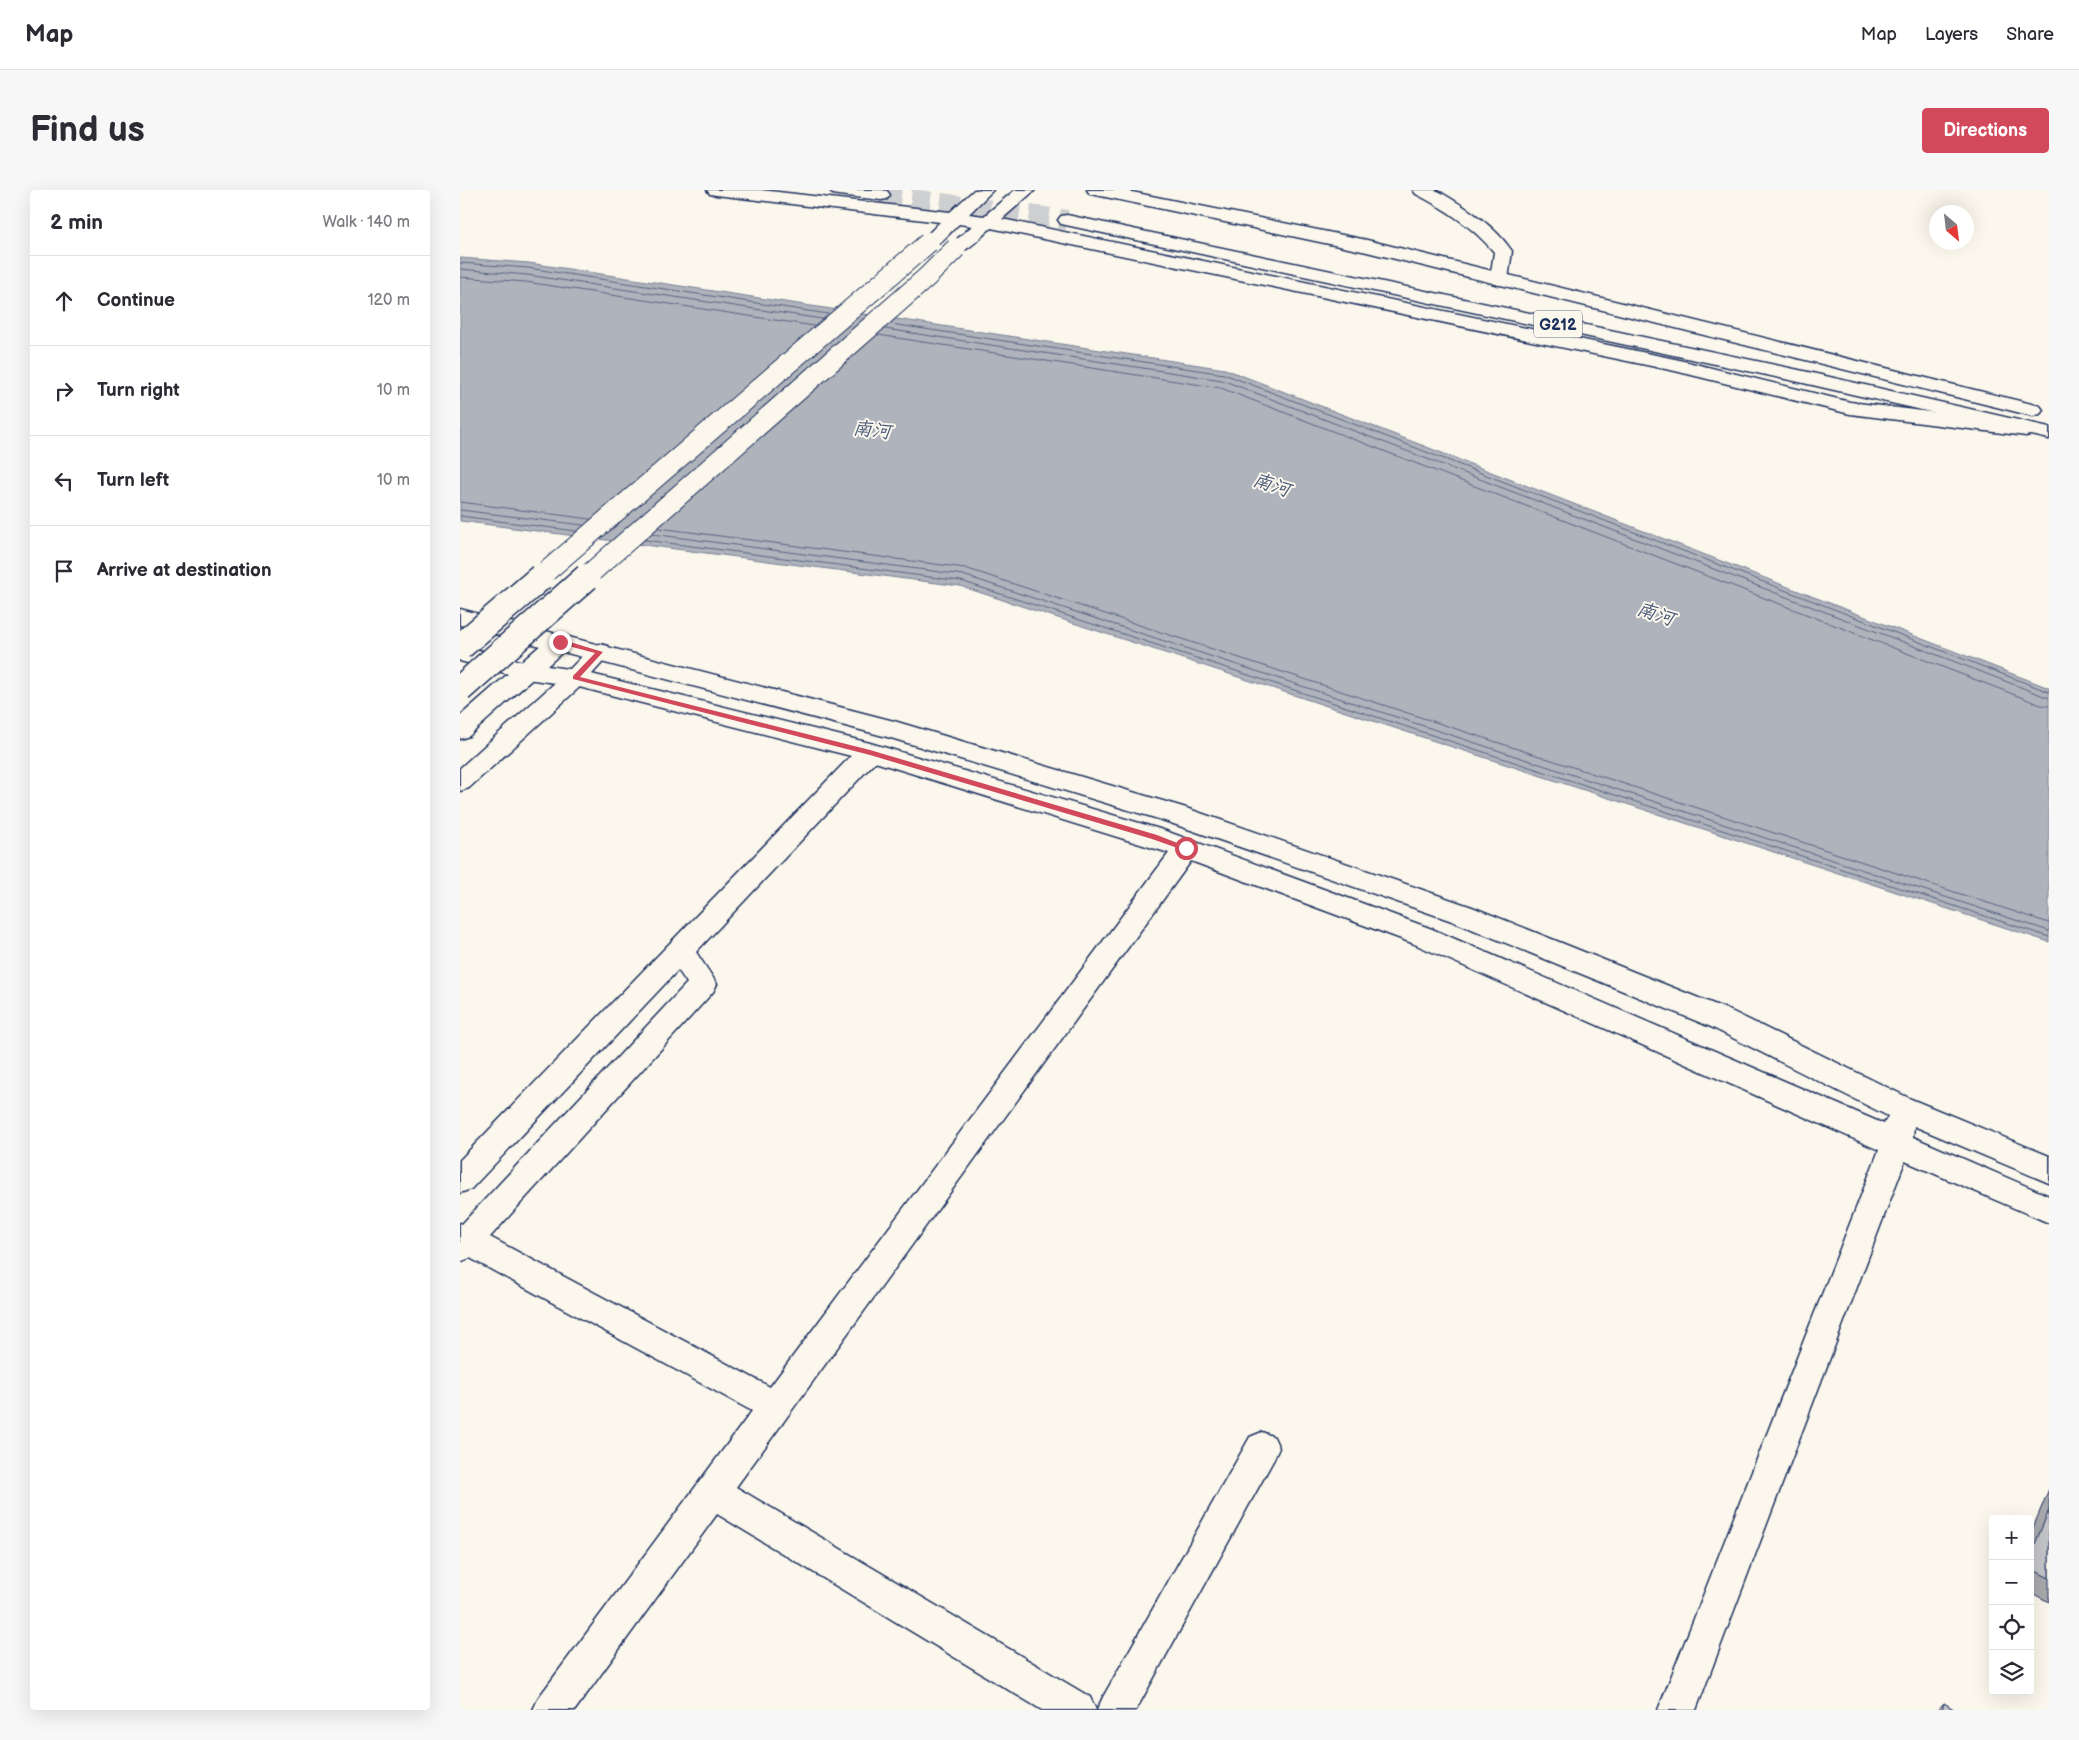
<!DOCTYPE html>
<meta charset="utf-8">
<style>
:root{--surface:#fff;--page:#f7f7f7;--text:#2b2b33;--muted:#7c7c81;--line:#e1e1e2;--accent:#d1495b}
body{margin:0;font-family:"Balsamiq Sans","LXGW WenKai TC",sans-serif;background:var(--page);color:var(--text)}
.controls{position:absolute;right:15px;bottom:15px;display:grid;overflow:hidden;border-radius:5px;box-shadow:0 5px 20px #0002}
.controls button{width:45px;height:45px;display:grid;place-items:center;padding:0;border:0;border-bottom:1px solid var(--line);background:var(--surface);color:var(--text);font:25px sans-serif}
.compass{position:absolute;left:1469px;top:15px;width:45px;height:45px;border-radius:50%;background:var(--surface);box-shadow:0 5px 20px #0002;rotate:152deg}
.stop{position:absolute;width:15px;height:15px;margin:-11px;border:4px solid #d1495b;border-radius:50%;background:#fff}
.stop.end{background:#d1495b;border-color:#fff;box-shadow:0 1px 5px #0008}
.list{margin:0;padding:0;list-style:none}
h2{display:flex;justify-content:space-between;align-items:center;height:65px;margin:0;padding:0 20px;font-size:21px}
h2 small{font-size:16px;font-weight:400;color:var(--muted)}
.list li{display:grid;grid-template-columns:32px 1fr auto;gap:15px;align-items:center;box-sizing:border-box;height:90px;padding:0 20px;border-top:1px solid var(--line)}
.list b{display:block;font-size:19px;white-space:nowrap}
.list em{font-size:16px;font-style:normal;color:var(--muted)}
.icon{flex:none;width:28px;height:28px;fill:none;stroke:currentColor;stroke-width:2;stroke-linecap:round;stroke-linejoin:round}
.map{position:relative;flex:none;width:1589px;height:1520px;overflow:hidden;border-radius:5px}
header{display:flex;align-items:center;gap:30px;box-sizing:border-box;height:70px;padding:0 25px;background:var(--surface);border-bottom:1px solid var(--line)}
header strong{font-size:24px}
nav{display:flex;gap:28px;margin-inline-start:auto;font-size:18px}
.intro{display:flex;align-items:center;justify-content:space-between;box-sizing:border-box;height:120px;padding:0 30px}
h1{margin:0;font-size:35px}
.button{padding:12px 22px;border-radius:5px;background:var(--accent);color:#fff;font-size:18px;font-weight:700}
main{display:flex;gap:30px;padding:0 30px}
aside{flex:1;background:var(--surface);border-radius:5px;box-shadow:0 5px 20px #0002}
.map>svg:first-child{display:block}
.water{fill:#afb3bb;stroke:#747e96}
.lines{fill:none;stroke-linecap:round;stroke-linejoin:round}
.shore{stroke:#566483;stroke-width:1}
.highway-tunnel{stroke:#cecfd0;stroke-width:20;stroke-dasharray:20 10;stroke-linecap:butt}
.minor-casing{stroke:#1b2f5e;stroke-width:3}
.major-casing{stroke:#1b2f5e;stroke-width:3}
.highway-casing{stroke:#1b2f5e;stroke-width:3}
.minor{fill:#fbf7ec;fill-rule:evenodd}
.major{fill:#fbf7ec;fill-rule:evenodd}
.highway{fill:#fbf7ec;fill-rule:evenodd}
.major-bridge-far1-casing{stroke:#1b2f5e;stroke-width:22;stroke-linecap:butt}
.major-bridge-casing{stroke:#1b2f5e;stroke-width:29;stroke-linecap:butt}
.major-bridge-far1{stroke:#fbf7ec;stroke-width:20}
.major-bridge{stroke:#fbf7ec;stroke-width:26}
.wall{fill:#a8a9ad;stroke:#1b2f5e}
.building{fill:#c3c5c9;stroke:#1b2f5e}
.route{fill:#d1495b}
.labels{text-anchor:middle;stroke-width:4;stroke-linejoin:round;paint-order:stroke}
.shield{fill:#fbf7ec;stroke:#5e6b89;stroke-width:1}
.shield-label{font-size:16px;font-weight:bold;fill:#1b2f5e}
.water-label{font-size:19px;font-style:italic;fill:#47577a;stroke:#fbf7ec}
</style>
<header>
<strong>Map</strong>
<nav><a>Map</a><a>Layers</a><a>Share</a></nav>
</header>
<div class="intro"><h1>Find us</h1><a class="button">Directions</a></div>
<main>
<aside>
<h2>2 min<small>Walk · 140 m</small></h2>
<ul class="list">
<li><svg class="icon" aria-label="ahead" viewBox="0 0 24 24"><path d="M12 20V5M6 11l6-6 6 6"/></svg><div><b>Continue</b></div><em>120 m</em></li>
<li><svg class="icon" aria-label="right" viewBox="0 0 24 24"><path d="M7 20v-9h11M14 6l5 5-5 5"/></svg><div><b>Turn right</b></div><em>10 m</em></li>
<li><svg class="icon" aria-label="left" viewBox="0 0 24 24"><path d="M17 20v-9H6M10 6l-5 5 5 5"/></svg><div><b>Turn left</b></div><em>10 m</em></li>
<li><svg class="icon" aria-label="arrive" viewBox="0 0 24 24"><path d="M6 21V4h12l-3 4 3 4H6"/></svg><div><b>Arrive at destination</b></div></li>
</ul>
</aside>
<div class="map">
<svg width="1589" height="1520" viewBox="0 0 1589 1520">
<rect width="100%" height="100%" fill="#fbf7ec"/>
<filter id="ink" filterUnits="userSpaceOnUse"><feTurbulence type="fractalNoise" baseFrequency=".02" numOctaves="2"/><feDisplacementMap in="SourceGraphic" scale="10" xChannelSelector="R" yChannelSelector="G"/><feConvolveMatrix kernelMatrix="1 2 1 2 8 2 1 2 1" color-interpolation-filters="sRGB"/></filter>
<g filter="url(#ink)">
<!-- water -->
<path class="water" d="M0,68l69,5 696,106 824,319v254l-1089,-356 -500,-65z"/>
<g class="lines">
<!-- shore -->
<path class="shore" d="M0,73l68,5 300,46
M0,79l67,6 295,44
M0,87l66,5 288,44
M431,134l333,50 825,318
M425,139l337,51 827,318
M418,145l343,53 820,317 8,1
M0,312l130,17
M0,320l123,15
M0,326l116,15
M199,338l306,40 1084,355
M192,344l311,41 1086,356
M185,350l316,41 1088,356"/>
<!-- highway-tunnel -->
<path class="highway-tunnel" d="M421,5l186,25"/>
<!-- minor casing -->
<g class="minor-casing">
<path id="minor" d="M953,0h22l5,2c27,16 54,33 72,59l-4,28 -2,4 -7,2 -7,-2 -2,-4 4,-27c-22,-26 -49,-43 -78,-58z
M0,419l434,112 289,86 289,100 259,104 180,88 138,57v27l-135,-57 -1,11 136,59v27l-144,-62 -209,549h-38l221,-560 -467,-207 -221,-82 -455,626 354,210 6,13h-54l-325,-196 -142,196h-42l6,-13 213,-286 -282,-153 -10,4v-39l2,1 225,-241 -9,-13 -207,219 -11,4v-33l391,-404 -276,-70 -48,-7 -67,-18v-16l67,18 48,7 295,73 293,87 269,99 452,195 4,-8 -177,-89 -259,-106 -287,-100 -274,-83 -431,-113zM415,572l294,91 -399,534 -280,-150 223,-245 4,-8 -21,-32z
M802,1242l12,5 5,11 -5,11 -138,251h-39l6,-13 147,-260z"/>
</g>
<!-- major casing -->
<g class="major-casing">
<path id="major" d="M247,0h54l189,22 24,-22h19l-24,24 15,2 31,-26h20l-33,29 673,140 175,43 176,22 7,2 3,4 -3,4 -7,2 -176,-22 -175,-43 -684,-143c-12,10 -25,28 -42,24l-2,-4 25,-22 -13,-2c-11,10 -21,26 -37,22l-2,-4 20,-20 -224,-27 -6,-1z
M627,0h35l245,50 673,166 3,4 -3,4 -7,2 -666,-164 -271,-57 -6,-1z
M99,444l8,2 4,6 -4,6 -98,88 -9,3v-23l91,-80z
M140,454l8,2 4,6 -29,32 -114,104 -9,3v-23l107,-96 25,-26z"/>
</g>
<!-- highway casing -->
<g class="highway-casing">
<path id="highway" d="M370,0h52l5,1 3,4 -3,4 -6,1 -42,-5 -6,-1z
M607,25l732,155 250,57v12l-250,-57 -738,-158 -3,-4 3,-4z"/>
</g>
<!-- minor -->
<use href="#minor" class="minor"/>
<!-- major -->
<use href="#major" class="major"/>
<!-- highway -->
<use href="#highway" class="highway"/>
<!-- major-bridge-far1 casing -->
<g class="major-bridge-far1-casing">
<path id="major-bridge-far1" d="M79,388l390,-336
M125,388l342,-301 29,-29"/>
</g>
<!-- major-bridge casing -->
<g class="major-bridge-casing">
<path id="major-bridge" d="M0,457l81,-70
M0,499l127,-112"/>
</g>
<!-- major-bridge-far1 -->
<use href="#major-bridge-far1" class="major-bridge-far1"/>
<!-- major-bridge -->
<use href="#major-bridge" class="major-bridge"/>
</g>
<!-- wall -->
<path class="wall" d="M1589,1299v113l-19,-10v-57z
M1484,1513l11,7h-18z"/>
<!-- building -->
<path class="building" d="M1589,1320v68l-19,-10v-12z
M1484,1513l11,7h-13z"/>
</g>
<!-- route -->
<path class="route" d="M100,449l43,13 -23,25 290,73 287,85 33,13 -4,3 -34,-12 -282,-84 -297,-76v-3l22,-23 -38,-10v-3z"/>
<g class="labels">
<!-- shield labels -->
<rect class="shield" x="1074" y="120.5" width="48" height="27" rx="4"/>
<g class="shield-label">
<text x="1098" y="140">G212</text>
</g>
<!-- water labels -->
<g class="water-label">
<text transform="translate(412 239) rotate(7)" y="7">南河</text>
<text transform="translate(812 294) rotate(19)" y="7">南河</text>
<text transform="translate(1196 423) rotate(19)" y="7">南河</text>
</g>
</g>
</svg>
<div class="controls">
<button>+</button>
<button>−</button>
<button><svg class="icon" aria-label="locate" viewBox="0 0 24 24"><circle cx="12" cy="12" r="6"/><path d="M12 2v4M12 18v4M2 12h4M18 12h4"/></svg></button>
<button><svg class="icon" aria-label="layers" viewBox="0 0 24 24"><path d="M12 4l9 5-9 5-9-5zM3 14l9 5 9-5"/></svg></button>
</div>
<svg class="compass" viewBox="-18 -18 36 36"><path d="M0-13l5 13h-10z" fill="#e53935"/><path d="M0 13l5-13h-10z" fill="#7c7c81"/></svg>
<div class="stop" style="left:726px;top:658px"></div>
<div class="stop end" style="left:100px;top:452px"></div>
</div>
</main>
